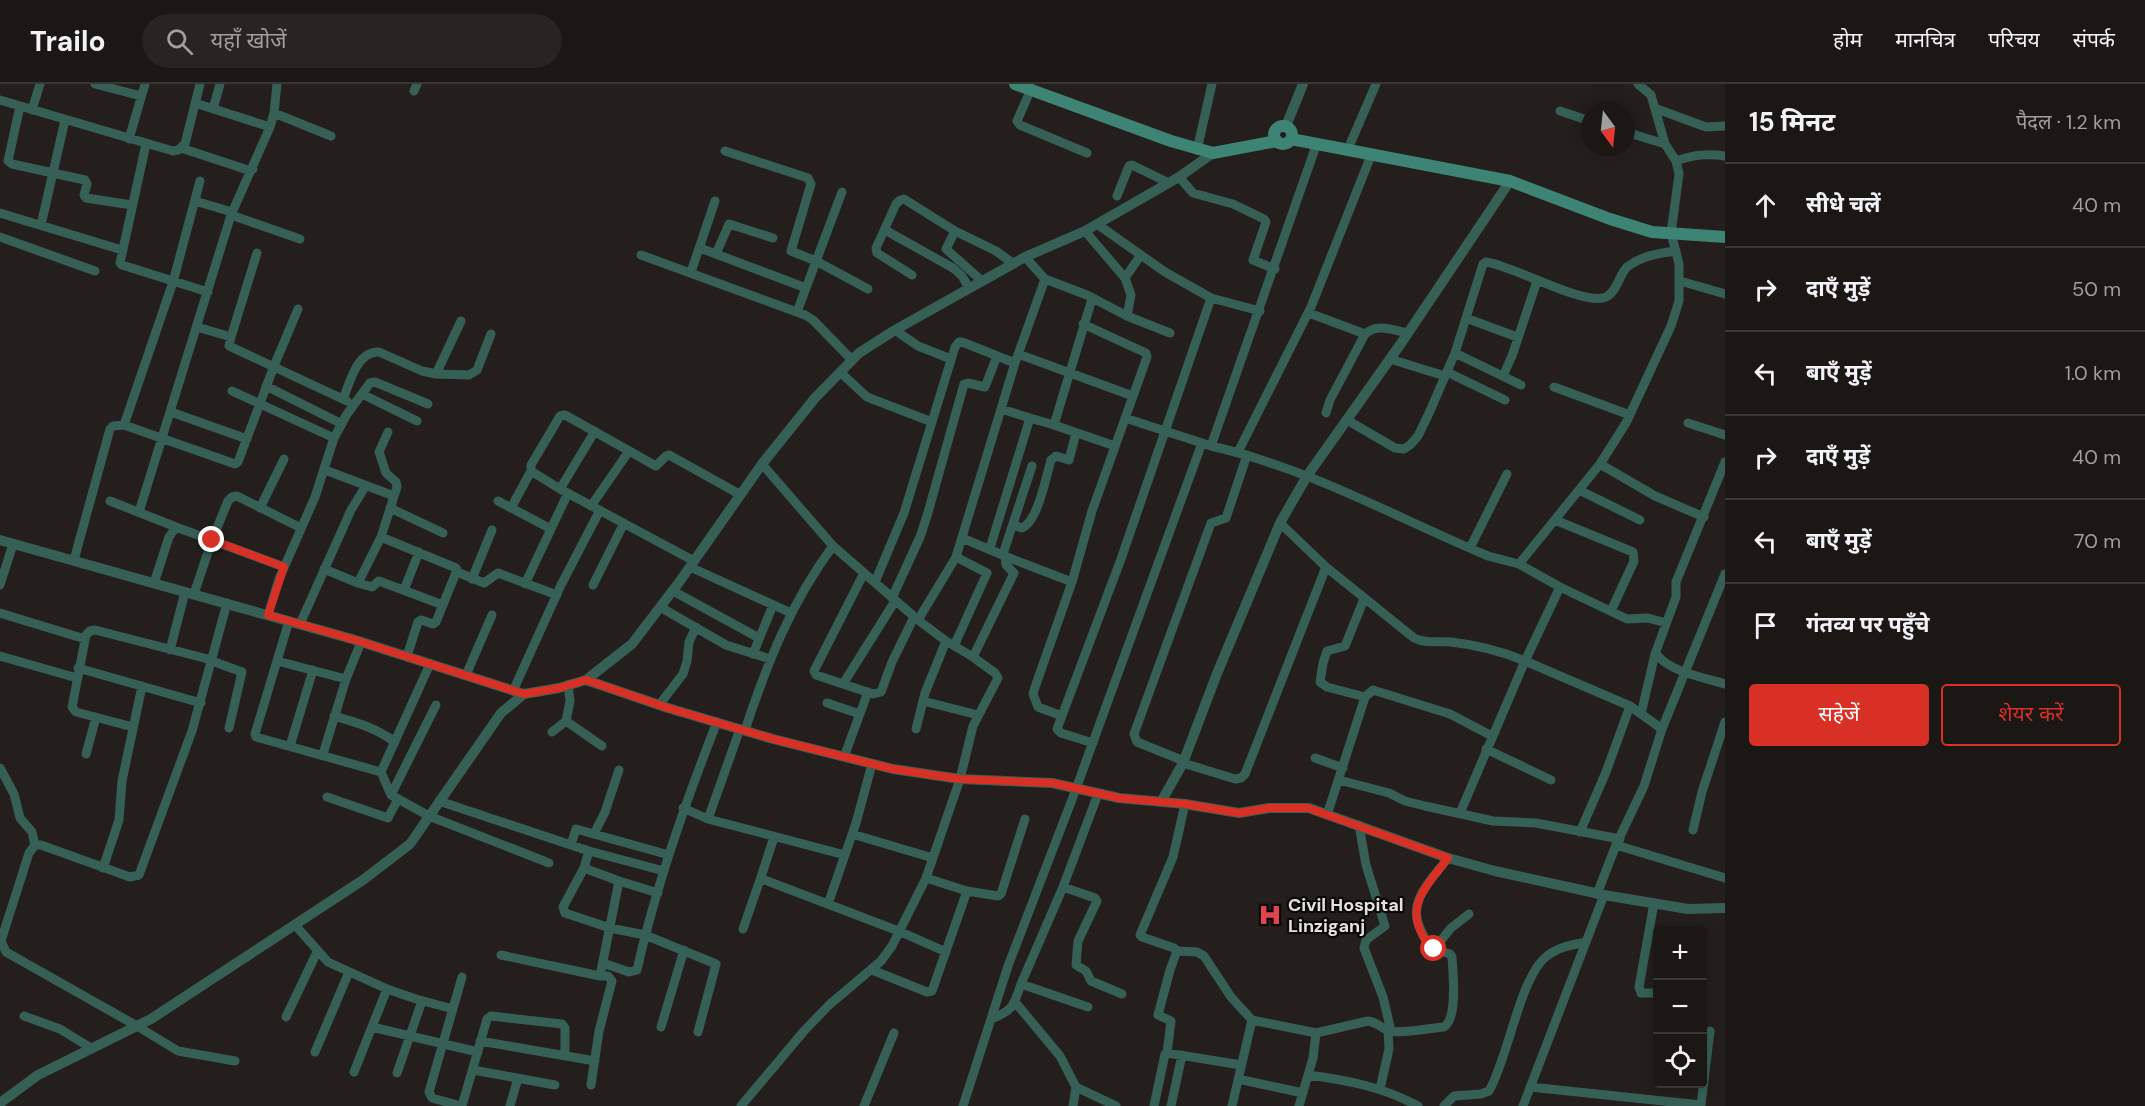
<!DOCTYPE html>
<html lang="hi">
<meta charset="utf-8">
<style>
:root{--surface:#1b1715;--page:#282422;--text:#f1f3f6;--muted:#a09fa0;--line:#393634;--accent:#d93025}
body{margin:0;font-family:"DM Sans","Noto Sans Devanagari",sans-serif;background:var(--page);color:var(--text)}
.controls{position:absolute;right:18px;bottom:18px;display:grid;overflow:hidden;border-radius:6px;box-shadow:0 3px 15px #0003}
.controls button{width:54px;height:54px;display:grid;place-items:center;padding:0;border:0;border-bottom:2px solid var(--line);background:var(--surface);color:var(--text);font:30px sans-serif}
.compass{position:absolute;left:1581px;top:18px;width:54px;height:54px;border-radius:50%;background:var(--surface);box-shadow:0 3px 15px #0003;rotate:165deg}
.stop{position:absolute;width:18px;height:18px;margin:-14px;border:4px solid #d93025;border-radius:50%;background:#fff}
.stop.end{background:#d93025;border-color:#fff;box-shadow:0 2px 6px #0008}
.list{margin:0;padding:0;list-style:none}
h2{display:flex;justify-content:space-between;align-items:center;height:78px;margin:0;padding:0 24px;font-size:26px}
h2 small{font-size:20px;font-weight:400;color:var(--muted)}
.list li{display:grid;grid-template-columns:39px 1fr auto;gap:18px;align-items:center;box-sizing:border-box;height:84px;padding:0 24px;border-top:2px solid var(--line)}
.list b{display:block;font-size:22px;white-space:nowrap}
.list em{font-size:20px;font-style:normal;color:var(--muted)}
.actions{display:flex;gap:12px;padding:18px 24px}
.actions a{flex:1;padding:14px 0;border:2px solid var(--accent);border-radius:6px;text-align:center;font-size:21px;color:var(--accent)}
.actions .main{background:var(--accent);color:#fff}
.icon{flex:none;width:33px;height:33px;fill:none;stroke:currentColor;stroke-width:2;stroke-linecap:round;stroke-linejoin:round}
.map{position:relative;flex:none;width:1725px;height:1022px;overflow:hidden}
header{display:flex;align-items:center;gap:36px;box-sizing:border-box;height:84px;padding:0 30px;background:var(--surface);border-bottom:2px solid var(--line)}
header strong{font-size:28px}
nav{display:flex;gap:33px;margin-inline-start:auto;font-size:21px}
.search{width:420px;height:54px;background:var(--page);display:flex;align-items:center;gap:15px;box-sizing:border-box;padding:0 21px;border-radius:33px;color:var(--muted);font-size:22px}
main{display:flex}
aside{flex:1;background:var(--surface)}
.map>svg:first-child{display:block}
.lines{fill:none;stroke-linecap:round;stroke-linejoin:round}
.minor{stroke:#366056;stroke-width:9}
.tertiary{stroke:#366056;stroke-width:10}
.secondary{stroke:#3e8474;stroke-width:12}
.route{stroke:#d93025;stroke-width:8}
.labels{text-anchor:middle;stroke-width:4.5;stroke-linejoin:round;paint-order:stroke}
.poi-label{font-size:18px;font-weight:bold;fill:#e5e1df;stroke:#0b0908;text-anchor:start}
</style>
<header>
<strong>Trailo</strong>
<div class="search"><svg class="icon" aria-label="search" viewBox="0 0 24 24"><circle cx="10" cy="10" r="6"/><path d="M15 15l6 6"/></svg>यहाँ खोजें</div>
<nav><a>होम</a><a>मानचित्र</a><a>परिचय</a><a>संपर्क</a></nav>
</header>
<main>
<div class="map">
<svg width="1725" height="1022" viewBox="0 0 1725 1022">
<rect width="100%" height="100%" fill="#241f1c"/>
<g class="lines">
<!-- minor -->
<path class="minor" d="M95,0l46,12
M1031,5l-14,32 3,4 67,28
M414,7l3,-7
M0,16l173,51 5,-1 7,-6 15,-60
M195,19l75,24
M20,22l-12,55 4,3 73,16 2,4 -3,11 2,3 46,7
M213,25l7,-25
M1657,25l49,18 19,-1
M32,26l8,-26
M1560,27l30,10
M274,29l57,23
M1626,48l39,12
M129,55l16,-55
M146,60l-26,119 2,2 86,27
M181,64l67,22 5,-1
M1348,65l28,-65
M1197,66l15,-66
M725,67l83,27 3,6 -20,67 25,10 52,28
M1676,77c18,-6 30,-8 49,-5
M1179,93l14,16 40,11 31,15 2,3 -13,38 22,9
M1117,112l12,-30 3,-1 37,18
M195,117l37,11
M0,129l122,37
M231,131l69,24
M1097,140l68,48 46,26 49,13
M41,141l24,-105
M885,146l68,38 9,8 7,12
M955,147l-9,18 36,32
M1085,147l40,47
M0,153l95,34
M700,164l106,40
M716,170l13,-30 44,14
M641,171l164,60 8,5 39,40
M1025,173l20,22 42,16 40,21 43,17
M691,188l24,-71
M912,191l-35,-22 -1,-5 20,-44 4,-4 4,-1 51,32 41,20 18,13
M1680,197l45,13
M797,228l45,-120
M1309,229l56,21
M1127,232l4,-21 -6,-17 15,-22
M1466,234l51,19
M197,243l34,10 26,-84
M895,246l23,16 33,13
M231,253l-2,9 118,55
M1455,269l66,32
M1018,270l115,42
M1390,275l55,17
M840,288l27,25 65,25
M1447,288l58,28
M436,290l25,-53
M1503,292l9,-20 25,-75
M266,302l76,38
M1554,303l76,28
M232,307l102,47
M362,310l55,27
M343,315c7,-17 14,-48 36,-47l43,19 14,3 33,1 8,-5 14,-36
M1001,325l29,9
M171,328l76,27
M1326,329l4,-13 35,-66c13,-11 27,-4 43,-1
M1125,334l77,25
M1347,336l48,28 9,1 6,-4 8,-9 12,-25 25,-58 28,-89 3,-2c26,3 99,45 120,35 11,-5 13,-22 21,-30 14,-11 32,-14 49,-16
M1688,339l37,12
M124,341l49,-143 27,-101
M1054,341l61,21
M1211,362c98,22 186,72 277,110l31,8 81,-100 26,-41 45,-97 8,-25v-37l-8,-31 8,-59 -3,-13 -11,-17 -14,-49 -13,-11
M1238,368l73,-145 61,-154
M1600,380l55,32 49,21
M325,386l69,26
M560,405l35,-58
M1579,406l61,30
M110,417l66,26
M498,417l53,28
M591,422l38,-55
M260,424l24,-49
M390,424l53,25
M511,424l20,-37
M139,428l92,-297 39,-88 4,-14 3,-29
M1555,436l78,32 1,9 -23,50
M1280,439l46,44 88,71c12,6 24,3 37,4 27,3 50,9 74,19l35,-74 -41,-23
M1014,441l8,3c16,-7 24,-51 29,-68l5,-4 13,4 7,-27
M381,453l75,31 1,2 -21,52 -3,2 -12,-4 -3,2 -11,34
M962,454l43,18 1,9 8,8 -41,84
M990,464l40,-130 24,7 38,-126
M1470,464l37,-74
M1003,470l29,-88
M1007,473l65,25
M74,476l36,-131 3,-3 11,-1 111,39 3,-2 36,-96 24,-57
M694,477l-134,-72 -29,-18v-6l29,-49 5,-1 91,51 10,-10 3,-1 72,40
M690,483l101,46
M324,485l34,14 23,-46 16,-50 -1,-5 -10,-9 -7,-21 9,-20
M457,488l27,11 14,-10 59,22
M864,489l-50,98 2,4 57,19 8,-2 11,-30 22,-45
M472,495l20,-49
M875,498l29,-69 51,-166 4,-5h3l53,21
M154,499l15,-46 7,-10 108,40
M358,499l14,4 7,-6 64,24
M525,500l43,-91
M0,501l13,-41
M593,501l31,-62
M1560,503l67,32 21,-1 18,5
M404,506l15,-38
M673,507l86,47
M194,510l18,-54 16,-39 4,-4 5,-1 64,32
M892,514l28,-61 7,-21 37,-132 4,-1 17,4 12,-31
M1364,515l-19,47 -18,5 -4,12 -3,19 7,5 38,10
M227,519l-35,128 -53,144 -9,2 -89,-32h-6l-6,8 -28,88 5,11 131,74 41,25 57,10
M660,523l66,38 44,14
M0,529l85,26
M268,531l11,-36 36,-82 19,-59 13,-24 23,-31 5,-1 53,22
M918,536l38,-63 59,-194 30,-84
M289,537l-34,113 1,3 125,35 10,23 38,21 120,47
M300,540l51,-114 14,-23
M954,562l33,-73 -31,-16
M170,566l15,-58
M753,570l20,-49
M0,572l77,22
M1658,572c13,16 48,22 67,28
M212,577l30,11 -13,56
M277,577l69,18
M78,584l123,35
M466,591l26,-60
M843,600l52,-83
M568,601l2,16 -4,20 36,25
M513,607l48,-106 39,-75
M923,617l55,14
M827,619l33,11
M659,621l24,-31 4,-13 2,-19 7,-15
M1641,630l14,-60 21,-57v-15l49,-120
M334,632c24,7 40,11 61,26
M1062,632l-24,-9 -5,-13 1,-4 38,-108 20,-71 55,-154 -1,-4 -63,-29
M133,643l-57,-15 -4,-5 14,-72 4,-4 5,-1 117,30
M916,645l9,-36 21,-52
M745,646c22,-66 46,-128 88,-184
M552,648l14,-11
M1093,659l-32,-10 -4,-4 64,-170 90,-261
M290,662l23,-76
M1486,665l65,31
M86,670l10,-37
M323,670l23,-75 15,-37
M844,673l24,-65
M1315,674l28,10
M1184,677l-47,-19 -3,-8 77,-211 15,-5 21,-63
M1183,679l52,16 6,-1 4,-4 81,-207
M0,684l14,26 6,24 12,14 3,13
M381,688l49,-108
M1339,696l50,13 16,8 20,5 68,15 43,2 84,16
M391,711l45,-90
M327,713l61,21 10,-19
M439,717l150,50 75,20
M683,724l25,11 137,36
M1460,729l65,-152 105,45 32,23
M1327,731l38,-118 8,-7 77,24 42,22
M708,735l32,-90
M1359,741l7,40 19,61 -19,14 -2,8 19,49 8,34
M1693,746l9,-38 23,-70
M1580,748l26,-60 24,-66
M594,750l11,-22 14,-42
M852,750l81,24
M774,753l-13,40 1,2 139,53 45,20
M571,761l5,-16 93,26
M1616,761l109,33
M589,767l-5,17 35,13 -19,95h8l4,5 -13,50 -8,54
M103,784l16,-48 3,-39 20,-95
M584,784l-21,39 2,6 45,15 35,7 71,29 -18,68
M926,794l41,13 31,5 3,-2 24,-75
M619,797l39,12
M1063,803l32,11 2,3 -19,40 -2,24 10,6 5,10 31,13
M1597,810l19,-49 28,-59 18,-57 63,-155
M1654,819l-15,84 2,6h17
M828,820l28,-81 16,-59
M295,841l33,37 59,27 29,10 37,10
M743,845l18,-52
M1434,865l17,-21 18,-14
M1177,867l20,1 7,4 27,41 21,23
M501,871l99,21
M603,879l26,9 8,-2c19,-85 48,-167 80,-248
M872,886l55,22 5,-1 35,-100
M1015,918l45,54 16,31 40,19
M1088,923l-67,-23 42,-97 35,-93
M24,932l36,13 31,19
M286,933l31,-65
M991,935c22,-8 23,-14 30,-35
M372,943l106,25
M661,943l23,-77
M480,957l115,20
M315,968l34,-80
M1167,969l4,-32 -13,-6 12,-45 7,-19 -3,-3 -32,-11 -2,-2 33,-78 12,-53
M473,986l82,15
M354,988l33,-83
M397,989l25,-72
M1308,991c39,5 75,12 110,31
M1238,995l65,14
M1530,1003l171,18 9,-74
M1380,1005l9,-40 -1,-18
M461,1022l-29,-8 -3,-6 33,-115
M462,1022l25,-87 4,-3 71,8 3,4v28
M510,1022l8,-28
M741,1022l63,-75 25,-26 52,-44 11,-15 34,-68 34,-99 13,-53 25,-48 -3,-5 -22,-16 -27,-16 -28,-21 -85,-74 -71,-82
M864,1022l30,-73
M963,1022l45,-140 65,-169 129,-354 9,3 106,-303
M1073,1022l3,-19
M1154,1022l11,-52 2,-1 74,12
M1171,1022l11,-51
M1232,1022l20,-86 64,13 52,-12c9,1 14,8 22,10 14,3 39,-3 54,-4 14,-9 9,-54 8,-70l-2,-3c-18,-6 -22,-7 -30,-26 -13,-27 12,-49 28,-70
M1299,1022l14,-48 3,-25
M1444,1022l10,-10 27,-2 8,-3c19,-32 31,-115 58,-135 11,-9 25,-11 39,-14
M1523,1022l81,-211"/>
<!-- tertiary -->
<path class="tertiary" d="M1286,42l17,-42
M0,456l352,99 172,55
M586,596l82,28 105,31 120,30 67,10 92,4 67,15 66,6 54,9 30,-5h40l139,50 47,13 109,24 84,14 37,-1
M1161,718l22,-39 33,-87 64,-153 27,-47 95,-134 108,-161
M0,1019l38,-28 113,-56 212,-139 47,-36 91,-131 23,-19 35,-6 27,-8 46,-36 48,-63 82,-117 53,-66 44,-45 36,-23 130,-73 60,-26 94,-54 34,-24"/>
<!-- secondary -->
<path class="secondary" d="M1015,0l156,57 42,12 64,-12
M1274 51a9 9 0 1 1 18 0a9 9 0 1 1-18 0Z
M1291,55l219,42 100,38 42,13 73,5"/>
</g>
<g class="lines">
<!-- route -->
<path class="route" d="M212,456l72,27 -16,48 84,24 172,55 35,-6 27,-8 82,28 105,31 120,30 67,10 93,4 66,15 66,6 54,9 30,-5h39l140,50c-16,22 -41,43 -28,72 4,8 6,14 14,19"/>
</g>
<!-- icons -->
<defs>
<g id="hospital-bare" transform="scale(1.8)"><path d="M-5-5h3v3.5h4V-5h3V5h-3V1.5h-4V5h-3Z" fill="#e0444e" stroke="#0b0908" stroke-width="2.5" paint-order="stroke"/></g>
</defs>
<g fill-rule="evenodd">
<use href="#hospital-bare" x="1270" y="831"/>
</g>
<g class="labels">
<!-- poi labels -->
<g class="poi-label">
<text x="1288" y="827">Civil Hospital<tspan x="1288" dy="21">Linziganj</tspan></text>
</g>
</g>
</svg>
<div class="controls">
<button>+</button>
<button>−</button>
<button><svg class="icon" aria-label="locate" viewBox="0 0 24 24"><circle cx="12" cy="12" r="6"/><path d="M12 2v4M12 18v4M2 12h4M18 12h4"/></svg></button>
</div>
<svg class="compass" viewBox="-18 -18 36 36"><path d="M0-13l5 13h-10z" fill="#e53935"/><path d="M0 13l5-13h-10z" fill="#a09fa0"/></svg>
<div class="stop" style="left:1434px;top:865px"></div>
<div class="stop end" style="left:212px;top:456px"></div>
</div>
<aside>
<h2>15 मिनट<small>पैदल · 1.2 km</small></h2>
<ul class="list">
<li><svg class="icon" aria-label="ahead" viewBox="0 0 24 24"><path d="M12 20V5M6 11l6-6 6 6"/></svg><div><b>सीधे चलें</b></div><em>40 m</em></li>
<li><svg class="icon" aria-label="right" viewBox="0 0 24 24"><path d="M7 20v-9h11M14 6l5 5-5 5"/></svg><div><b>दाएँ मुड़ें</b></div><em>50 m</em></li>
<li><svg class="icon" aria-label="left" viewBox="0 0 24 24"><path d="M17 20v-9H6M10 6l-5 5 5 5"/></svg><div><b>बाएँ मुड़ें</b></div><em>1.0 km</em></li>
<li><svg class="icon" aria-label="right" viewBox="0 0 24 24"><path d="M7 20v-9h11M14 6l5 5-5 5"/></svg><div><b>दाएँ मुड़ें</b></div><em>40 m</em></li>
<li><svg class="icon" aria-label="left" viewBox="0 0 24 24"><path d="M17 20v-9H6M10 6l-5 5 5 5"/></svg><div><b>बाएँ मुड़ें</b></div><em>70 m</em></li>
<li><svg class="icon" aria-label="arrive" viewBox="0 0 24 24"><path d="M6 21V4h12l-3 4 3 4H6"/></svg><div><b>गंतव्य पर पहुँचे</b></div></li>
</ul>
<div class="actions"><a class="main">सहेजें</a><a>शेयर करें</a></div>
</aside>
</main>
